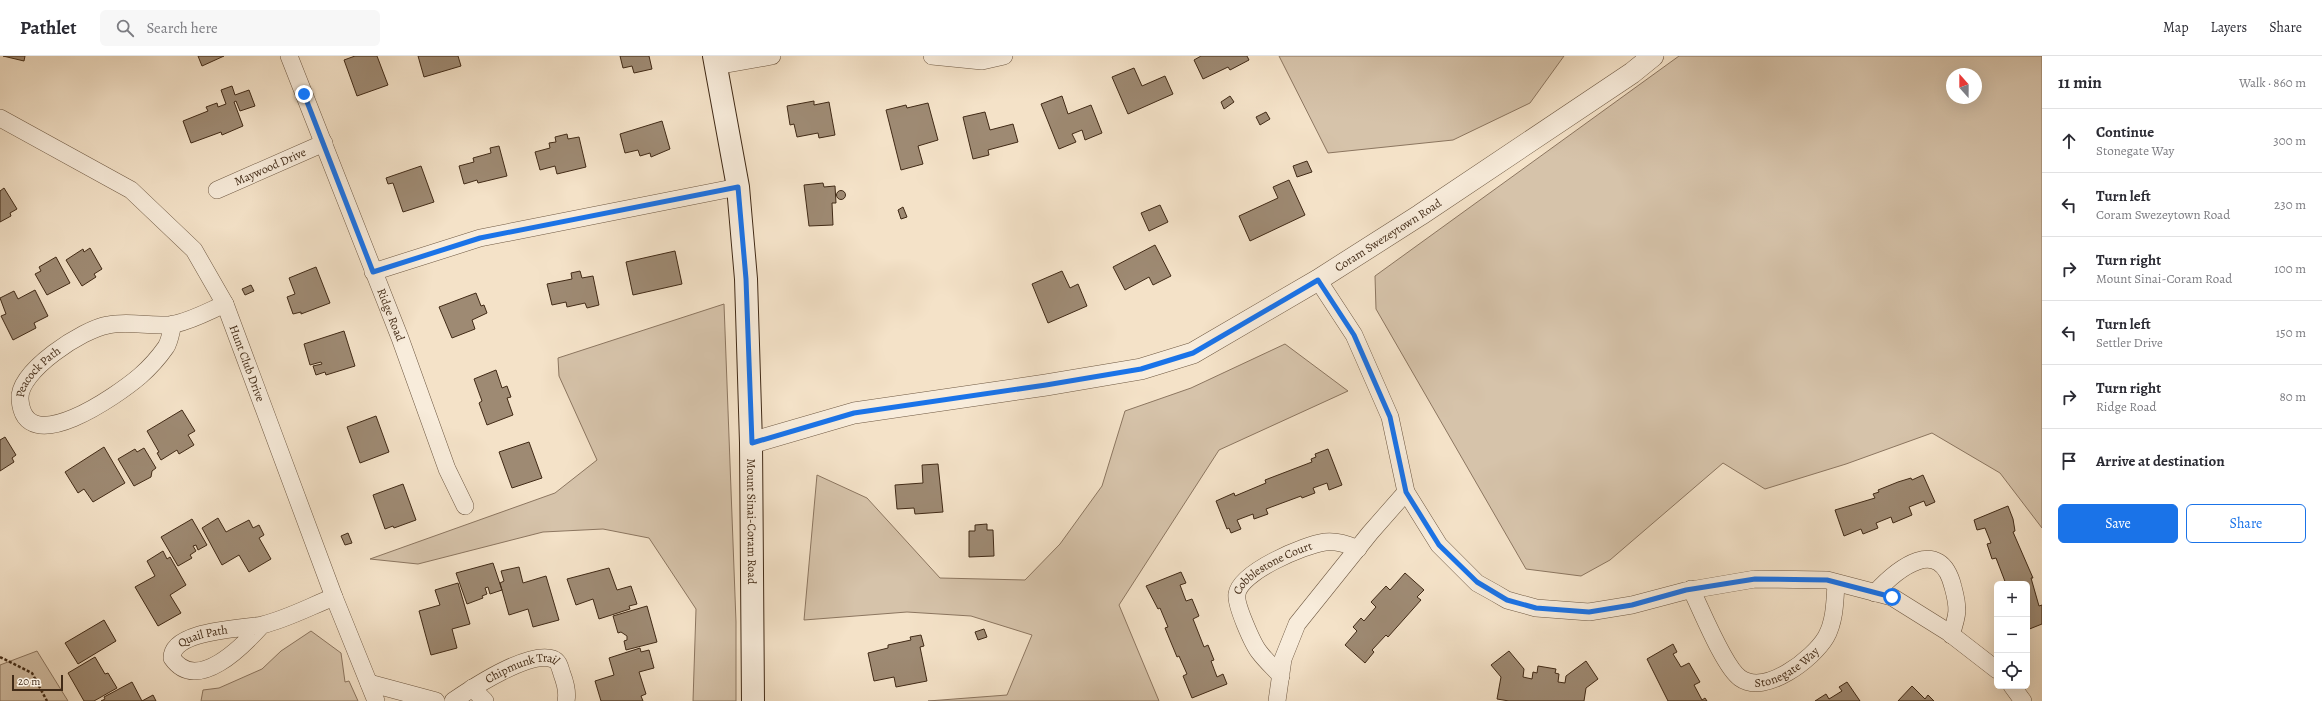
<!DOCTYPE html>
<meta charset="utf-8">
<style>
:root{--surface:#fff;--page:#f7f7f7;--text:#2b2b33;--muted:#7c7c81;--line:#e1e1e2;--accent:#1a73e8}
body{margin:0;font-family:Alegreya,serif;background:var(--page);color:var(--text)}
.controls{position:absolute;right:12px;bottom:12px;display:grid;overflow:hidden;border-radius:6px;box-shadow:0 4px 16px #0002}
.controls button{width:36px;height:36px;display:grid;place-items:center;padding:0;border:0;border-bottom:1px solid var(--line);background:var(--surface);color:var(--text);font:20px sans-serif}
.compass{position:absolute;left:1946px;top:12px;width:36px;height:36px;border-radius:50%;background:var(--surface);box-shadow:0 4px 16px #0002;rotate:339deg}
.scale{position:absolute;left:12px;bottom:10px;width:51px;box-sizing:border-box;padding-left:4px;border:2px solid #412a16;border-top:0;font-size:11px;line-height:14px;white-space:nowrap;color:#412a16;-webkit-text-stroke:3px #f8ecdb;paint-order:stroke}
.stop{position:absolute;width:12px;height:12px;margin:-9px;border:3px solid #1a73e8;border-radius:50%;background:#fff}
.stop.end{background:#1a73e8;border-color:#fff;box-shadow:0 1px 4px #0008}
.list{margin:0;padding:0;list-style:none}
h2{display:flex;justify-content:space-between;align-items:center;height:52px;margin:0;padding:0 16px;font-size:17px}
h2 small{font-size:13px;font-weight:400;color:var(--muted)}
.list li{display:grid;grid-template-columns:26px 1fr auto;gap:12px;align-items:center;box-sizing:border-box;height:64px;padding:0 16px;border-top:1px solid var(--line)}
.list b{display:block;font-size:15px;white-space:nowrap}
.list p{margin:0;font-size:13px;white-space:nowrap;color:var(--muted)}
.list em{font-size:13px;font-style:normal;color:var(--muted)}
.actions{display:flex;gap:8px;padding:12px 16px}
.actions a{flex:1;padding:9px 0;border:1px solid var(--accent);border-radius:6px;text-align:center;font-size:14px;color:var(--accent)}
.actions .main{background:var(--accent);color:#fff}
.icon{flex:none;width:22px;height:22px;fill:none;stroke:currentColor;stroke-width:2;stroke-linecap:round;stroke-linejoin:round}
.map{position:relative;flex:none;width:2042px;height:645px;overflow:hidden}
header{display:flex;align-items:center;gap:24px;box-sizing:border-box;height:56px;padding:0 20px;background:var(--surface);border-bottom:1px solid var(--line)}
header strong{font-size:19px}
nav{display:flex;gap:22px;margin-inline-start:auto;font-size:14px}
.search{width:280px;height:36px;background:var(--page);display:flex;align-items:center;gap:10px;box-sizing:border-box;padding:0 14px;border-radius:6px;color:var(--muted);font-size:15px}
main{display:flex}
aside{flex:1;background:var(--surface)}
.map>svg:first-child{display:block}
.green{fill:#d6c3aa;stroke:#8c7660;fill-rule:evenodd}
.building{fill:#9e8a73;stroke:#412a16}
.lines{fill:none;stroke-linecap:round;stroke-linejoin:round}
.minor-casing{stroke:#6e5842;stroke-width:18}
.tertiary-casing{stroke:#6e5842;stroke-width:22}
.secondary-casing{stroke:#412a16;stroke-width:24}
.path{stroke:#412a16;stroke-width:2.5;stroke-dasharray:3 2;stroke-linecap:butt}
.minor{stroke:#f8ecdb;stroke-width:17}
.tertiary{stroke:#f8ecdb;stroke-width:21}
.secondary{stroke:#f8ecdb;stroke-width:22}
.route{stroke:#1a73e8;stroke-width:5}
.labels{text-anchor:middle;stroke-width:3;stroke-linejoin:round;paint-order:stroke}
.street-label{font-size:12px;fill:#412a16;stroke:#f8ecdb}
</style>
<header>
<strong>Pathlet</strong>
<div class="search"><svg class="icon" aria-label="search" viewBox="0 0 24 24"><circle cx="10" cy="10" r="6"/><path d="M15 15l6 6"/></svg>Search here</div>
<nav><a>Map</a><a>Layers</a><a>Share</a></nav>
</header>
<main>
<div class="map">
<svg width="2042" height="645" viewBox="0 0 2042 645">
<rect width="100%" height="100%" fill="#f4e2c8"/>
<filter id="stains"><feTurbulence type="fractalNoise" baseFrequency=".005" numOctaves="4"/><feColorMatrix values="0 0 0 0 .2 0 0 0 0 .09 0 0 0 0 .02 0 0 0 .5 -.17"/></filter>
<radialGradient id="worn" r=".72"><stop offset=".6" stop-color="#630" stop-opacity="0"/><stop offset="1" stop-color="#630" stop-opacity=".3"/></radialGradient>
<!-- green -->
<path class="green" d="M1279,0h285l-34,47 -77,37 -125,13z
M1679,0h363v472l-42,-55 -68,-40 -86,31 -81,25 -42,-26 -113,97 -29,16 -55,-7 -150,-260 -1,-33zM1952,18h24v24h-24z
M724,248l12,318v79h-43l3,-92 -47,-71 -46,-9 -60,3 -125,32 -48,-5 185,-66 42,-33 -38,-84 -1,-18z
M1285,288l63,47 -129,59 -100,155 40,96h-231l79,-6 25,-60 -61,-19 -64,-4 -103,8 13,-145 50,23 73,80 85,2 35,-36 42,-58 23,-75 66,-23z
M311,575l30,22 4,29 4,-1 9,20h-157l2,-11 16,-2 43,-19 19,-18z
M37,595l31,50h-68v-36z"/>
<!-- building -->
<path class="building" d="M3,0h22l-1,5z
M198,0h26l-22,10z
M355,0h22l11,29 -31,11 -13,-36z
M418,0h40l3,10 -37,11z
M620,0h29l3,13 -18,4 -2,-7 -9,2z
M1201,0h46l2,4 -19,10 -2,-3 -25,12 -9,-19z
M1134,12l8,18 23,-10 8,18 -45,20 -16,-37z
M232,30l3,9 14,-5 6,16 -15,5 -4,-10 -2,1 9,24 -21,9 -1,-3 -30,11 -8,-22 25,-10 -2,-4 11,-4 1,4 8,-3 -5,-14z
M1062,40l6,18 23,-9 11,28 -17,7 -3,-10 -10,4 4,8 -17,7 -18,-45z
M1230,40l4,6 -10,7 -3,-7z
M814,45v4l15,-3 6,33 -16,3 -1,-5 -21,4 -3,-13 -4,1 -3,-19z
M928,47l10,37 -20,6 5,18 -22,6 -15,-60 20,-5 1,3z
M985,56l5,18 23,-6 5,18 -30,8 1,5 -16,4 -10,-42z
M1266,56l4,7 -10,6 -4,-8z
M662,65l8,28 -19,8 -1,-4 -10,3 -2,-6 -13,3 -5,-19z
M567,78l1,5 11,-2 7,30 -29,7 -2,-8 -15,4 -5,-18 15,-4 -1,-5 7,-1 -1,-5z
M499,90l8,30 -29,7 -1,-3 -13,4 -5,-18 15,-4 -1,-4 18,-5 -1,-5z
M1307,105l5,11 -15,5 -4,-11z
M421,110l13,36 -31,10 -10,-29 -5,1 -2,-6z
M1289,124l16,35 -55,26 -11,-25 39,-18 -5,-11z
M823,127l1,4 11,-1 1,17h-4l1,22 -24,1 -5,-41z
M4,132l13,21 -7,4 1,3 -11,6v-31z
M836.5 139a4.5 4.5 0 1 1 9 0a4.5 4.5 0 1 1-9 0Z
M1160,149l8,17 -19,9 -8,-18z
M903,151l4,10 -6,2 -3,-9z
M1155,189l16,31 -18,9 -4,-8 -24,13 -12,-23z
M90,192l12,21 -8,5 2,3 -14,9 -16,-26 17,-11 1,3z
M675,195l7,33 -49,11 -7,-33z
M56,201l14,26 -23,12 -12,-21 6,-3 -2,-4z
M316,211l14,36 -29,11v-2l-8,2 -6,-17 8,-3 -6,-16z
M580,215l2,7 11,-2 6,29 -12,3 -2,-5 -18,4 -1,-5 -14,3 -5,-21 25,-5 -1,-6z
M1062,215l8,17 8,-4 9,22 -39,17 -16,-39z
M251,229l3,6 -9,4 -3,-6z
M35,234l13,26 -14,7 2,5 -23,12 -12,-24 5,-2 -6,-16 14,-7 4,8z
M476,237l5,13 3,-1 3,8 -15,7 3,9 -23,9 -13,-31z
M344,275l11,35 -29,9 -1,-3 -9,3 -3,-9 9,-2 -1,-2 -11,3 -6,-21z
M496,314l6,18 5,-2 4,11 -4,1 6,17 -26,10 -8,-22 3,-2 -8,-22z
M182,354l13,21 -7,4 6,10 -15,9 -2,-4 -16,10 -4,-7 2,-1 -12,-21z
M376,360l13,36 -29,11 -13,-36z
M5,381l11,18 -4,3 2,4 -14,9v-31z
M529,386l13,36 -30,10 -13,-36z
M104,391l21,36 -32,19 -9,-13 -6,4 -13,-21z
M144,392l12,20 -4,3 -1,6 -17,9 -16,-27 17,-10 2,3z
M1328,393l14,36 -13,5 -2,-7 -14,5 2,5 -13,5 -1,-2 -35,13 2,5 -14,5 -1,-5 -16,6 4,9 -10,4 -2,-5 -2,1 -11,-28 18,-8 1,3 31,-13 -1,-3 47,-18 -1,-3 5,-2 -1,-3z
M938,408l5,48 -28,2 -1,-6 -17,1 -2,-24 28,-2 -1,-18z
M1923,419l12,27 -9,4 -2,-5 -15,6 3,8 -19,8 -2,-6 -15,6 2,5 -15,6 -2,-5 -17,7 -9,-26 40,-12 -2,-4 6,-2 -1,-2 20,-8 13,-4 1,2z
M403,428l13,36 -22,8 -1,-2 -8,3 -12,-34z
M2008,450l5,13 2,12 -2,1 20,46h-2l8,28 3,-1v19l-15,6v-46h-21l-10,-26 -4,1 -5,-15 4,-1 -6,-15 -8,2 -3,-10z
M218,462l8,14 23,-12 4,8 6,-3 5,10 -5,3 12,21 -22,13 -10,-17 -17,10 -20,-37z
M192,463l15,26 -9,5 -2,-5 -3,1 3,5 -6,4 2,3 -14,8 -17,-29z
M987,468v6h6l1,26 -25,1v-26h6v-6z
M348,477l4,10 -7,2 -4,-9z
M163,495l4,8 3,-2 16,28 -16,10 11,18 -23,13 -23,-39 20,-11 -8,-15z
M493,507l9,27 -12,4 -2,-7 -3,1 2,6 -5,2 1,2 -16,6 -11,-31z
M519,511l4,16 23,-7 13,44 -26,7 -5,-18 -19,6 -9,-32 4,-2 -3,-10z
M609,512l8,22 14,-4 6,18 -8,2 1,3 -31,10 -6,-20 -17,6 -9,-26z
M1181,516l5,11 -6,2 6,16 6,-2 7,17 -6,3 11,28 4,-2 6,15 -3,1 6,16 6,-3 4,10 -35,14 -9,-22 4,-2 -8,-18 -2,1 -12,-29 3,-1 -8,-19 -2,1 -12,-23z
M1405,517l19,17 -7,7 4,3 -33,37 -2,-2 -14,15 2,2 -9,11 -20,-18 12,-14 -4,-4 8,-9 3,3 12,-14 -5,-5 15,-16 4,4z
M458,527l12,41 -18,5 5,19 -26,7 -12,-44 21,-6 -5,-15z
M647,550l10,36 -31,8 -2,-9 3,-1v-4l-6,-4 -3,1 -5,-17z
M104,564l12,21 -38,23 -13,-21z
M984,573l3,8 -9,3 -3,-8z
M921,579l3,11 -4,1 7,34 -31,6 -2,-10 -20,4 -6,-28 20,-5v-3l23,-5 -1,-3z
M1673,588l4,8 -4,2 8,13 8,-4 11,19 -6,3 8,15 3,-2 2,3h-39l-21,-42z
M640,592l1,4 8,-2 5,18 -15,4 7,22 -5,2 2,5h-42l-6,-20 19,-6 -5,-17z
M1509,595l15,18 -1,8 9,2 1,-7 4,1 1,-7 18,3 -1,4 4,1 -1,8 7,1 1,-7 20,-15 12,18 -12,9 -2,13h-75l-12,-2 4,-22 -10,-12z
M95,601l10,17 3,-1 9,15 -23,13h-10l-16,-28z
M132,626l10,19 11,-6 3,6h-55l4,-2 -1,-2z
M1847,626l13,19h-45l11,-7 3,5 13,-8 -3,-4z
M1912,630l13,13 3,-4 6,6h-36z"/>
<g class="lines">
<!-- minor casing -->
<g class="minor-casing">
<g id="minor">
<path id="s1" d="M289,0l111,282 47,131 18,37"/>
<path d="M932,0l50,5 22,-5"/>
<path d="M716,10l56,-10"/>
<path id="s2" d="M0,62l131,72 63,60 31,54 109,293 42,104"/>
<path id="s3" d="M217,134l107,-47"/>
<path d="M373,216l107,-34 258,-51"/>
<path d="M1318,224l36,55 36,82 16,75 33,53 38,38 18,10 12,7 29,8 53,4 43,-7 53,-14 70,-12 72,1 65,17 56,35 49,38"/>
<path id="s4" d="M173,268c-2,7 -3,17 -7,23 -7,10 -18,22 -26,29 -21,18 -116,86 -120,23 -2,-28 63,-70 88,-74 23,-5 45,3 67,-1 18,-4 34,-13 50,-20"/>
<path id="s5" d="M1691,533c10,20 33,78 49,89 25,18 73,-19 86,-41 9,-16 9,-37 10,-54"/>
<path d="M1875,537c22,-24 65,-59 78,-6 6,22 5,27 -2,48"/>
<path id="s6" d="M262,569c-19,21 -65,69 -90,33 0,-28 70,-29 90,-33 25,-6 49,-19 72,-28"/>
<path id="s7" d="M1281,620c-7,-8 -15,-15 -21,-23 -7,-8 -25,-49 -23,-59 3,-22 67,-49 88,-52 13,-1 21,2 33,7"/>
<path d="M369,627l67,18"/>
<path d="M2012,630l11,15"/>
<path d="M472,632l13,13"/>
<path id="s8" d="M453,645c19,-13 77,-51 100,-42 6,2 7,9 9,15 3,8 6,18 4,27"/>
<path d="M1277,645l6,-42 14,-35 73,-91 36,-41"/>
</g>
</g>
<!-- tertiary casing -->
<g class="tertiary-casing">
<g id="tertiary">
<path id="s9" d="M751,387l103,-30 192,-28 95,-16 52,-16 125,-73 102,-65 212,-142 21,-17"/>
</g>
</g>
<!-- secondary casing -->
<g class="secondary-casing">
<g id="secondary">
<path id="s10" d="M714,0l24,131 8,92 5,164 2,258"/>
</g>
</g>
<!-- path -->
<path class="path" d="M0,601l32,16 15,28"/>
<!-- minor -->
<use href="#minor" class="minor"/>
<!-- tertiary -->
<use href="#tertiary" class="tertiary"/>
<!-- secondary -->
<use href="#secondary" class="secondary"/>
</g>
<g class="lines">
<!-- route -->
<path class="route" d="M304,38l69,178 107,-34 258,-51 8,92 6,164 102,-30 192,-28 95,-16 52,-16 125,-73 36,55 36,82 16,75 33,53 38,37 30,18 29,8 53,4 43,-7 54,-15 69,-11 72,1 65,17"/>
</g>
<g class="labels">
<!-- street labels -->
<g class="street-label">
<text dy="4" stroke="none"><textPath href="#s3" startOffset="58">Maywood Drive</textPath></text>
<text dy="4" stroke="none"><textPath href="#s9" startOffset="680">Coram Swezeytown Road</textPath></text>
<text dy="4" stroke="none"><textPath href="#s1" startOffset="278">Ridge Road</textPath></text>
<text dy="4" stroke="none"><textPath href="#s2" startOffset="362">Hunt Club Drive</textPath></text>
<text dy="4" stroke="none"><textPath href="#s4" startOffset="246">Peacock Path</textPath></text>
<text dy="4" stroke="none"><textPath href="#s10" startOffset="468">Mount Sinai-Coram Road</textPath></text>
<text dy="4" stroke="none"><textPath href="#s7" startOffset="141">Cobblestone Court</textPath></text>
<text dy="4" stroke="none"><textPath href="#s6" startOffset="152">Quail Path</textPath></text>
<text dy="4" stroke="none"><textPath href="#s5" startOffset="154">Stonegate Way</textPath></text>
<text dy="4" stroke="none"><textPath href="#s8" startOffset="78">Chipmunk Trail</textPath></text>
</g>
</g>
<rect width="100%" height="100%" filter="url(#stains)"/>
<rect width="100%" height="100%" fill="url(#worn)"/>
</svg>
<div class="controls">
<button>+</button>
<button>−</button>
<button><svg class="icon" aria-label="locate" viewBox="0 0 24 24"><circle cx="12" cy="12" r="6"/><path d="M12 2v4M12 18v4M2 12h4M18 12h4"/></svg></button>
</div>
<svg class="compass" viewBox="-18 -18 36 36"><path d="M0-13l5 13h-10z" fill="#e53935"/><path d="M0 13l5-13h-10z" fill="#7c7c81"/></svg>
<div class="scale">20 m</div>
<div class="stop" style="left:1892px;top:541px"></div>
<div class="stop end" style="left:304px;top:38px"></div>
</div>
<aside>
<h2>11 min<small>Walk · 860 m</small></h2>
<ul class="list">
<li><svg class="icon" aria-label="ahead" viewBox="0 0 24 24"><path d="M12 20V5M6 11l6-6 6 6"/></svg><div><b>Continue</b><p>Stonegate Way</p></div><em>300 m</em></li>
<li><svg class="icon" aria-label="left" viewBox="0 0 24 24"><path d="M17 20v-9H6M10 6l-5 5 5 5"/></svg><div><b>Turn left</b><p>Coram Swezeytown Road</p></div><em>230 m</em></li>
<li><svg class="icon" aria-label="right" viewBox="0 0 24 24"><path d="M7 20v-9h11M14 6l5 5-5 5"/></svg><div><b>Turn right</b><p>Mount Sinai-Coram Road</p></div><em>100 m</em></li>
<li><svg class="icon" aria-label="left" viewBox="0 0 24 24"><path d="M17 20v-9H6M10 6l-5 5 5 5"/></svg><div><b>Turn left</b><p>Settler Drive</p></div><em>150 m</em></li>
<li><svg class="icon" aria-label="right" viewBox="0 0 24 24"><path d="M7 20v-9h11M14 6l5 5-5 5"/></svg><div><b>Turn right</b><p>Ridge Road</p></div><em>80 m</em></li>
<li><svg class="icon" aria-label="arrive" viewBox="0 0 24 24"><path d="M6 21V4h12l-3 4 3 4H6"/></svg><div><b>Arrive at destination</b></div></li>
</ul>
<div class="actions"><a class="main">Save</a><a>Share</a></div>
</aside>
</main>
